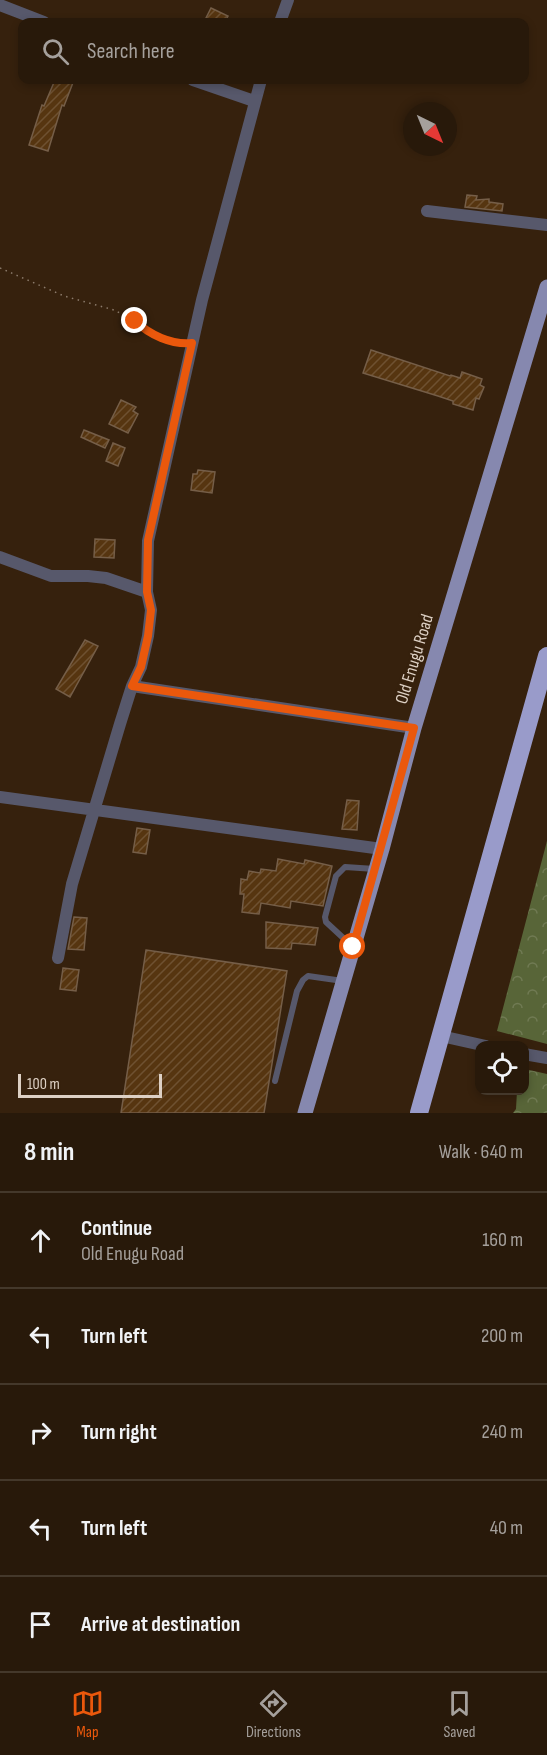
<!DOCTYPE html>
<meta charset="utf-8">
<style>
:root{--surface:#28190a;--page:#302213;--text:#f1f3f6;--muted:#a5a09c;--line:#44382b;--accent:#ea580c}
body{margin:0;font-family:"Sofia Sans Condensed",sans-serif;background:var(--page);color:var(--text)}
.controls{position:absolute;right:18px;bottom:18px;display:grid;overflow:hidden;border-radius:12px;box-shadow:0 3px 9px #0003}
.controls button{width:54px;height:54px;display:grid;place-items:center;padding:0;border:0;border-bottom:2px solid var(--line);background:var(--surface);color:var(--text);font:30px sans-serif}
.compass{position:absolute;left:403px;top:102px;width:54px;height:54px;border-radius:50%;background:var(--surface);box-shadow:0 3px 9px #0003;rotate:137deg}
.scale{position:absolute;left:18px;bottom:15px;width:144px;box-sizing:border-box;padding-left:6px;border:3px solid #ddd0c4;border-top:0;font-size:16px;line-height:21px;white-space:nowrap;color:#ddd0c4;-webkit-text-stroke:4px #36210d;paint-order:stroke}
.stop{position:absolute;width:18px;height:18px;margin:-14px;border:4px solid #ea580c;border-radius:50%;background:#fff}
.stop.end{background:#ea580c;border-color:#fff;box-shadow:0 2px 6px #0008}
.list{margin:0;padding:0;list-style:none}
h2{display:flex;justify-content:space-between;align-items:center;height:78px;margin:0;padding:0 24px;font-size:26px}
h2 small{font-size:20px;font-weight:400;color:var(--muted)}
.list li{display:grid;grid-template-columns:39px 1fr auto;gap:18px;align-items:center;box-sizing:border-box;height:96px;padding:0 24px;border-top:2px solid var(--line)}
.list b{display:block;font-size:22px;white-space:nowrap}
.list p{margin:0;font-size:20px;white-space:nowrap;color:var(--muted)}
.list em{font-size:20px;font-style:normal;color:var(--muted)}
.icon{flex:none;width:33px;height:33px;fill:none;stroke:currentColor;stroke-width:2;stroke-linecap:round;stroke-linejoin:round}
.map{position:relative;flex:none;width:547px;height:1113px;overflow:hidden}
.search{position:absolute;background:var(--surface);box-shadow:0 3px 9px #0003;left:18px;right:18px;top:18px;height:66px;display:flex;align-items:center;gap:15px;box-sizing:border-box;padding:0 21px;border-radius:12px;color:var(--muted);font-size:22px}
.sheet{height:558px;background:var(--surface)}
nav{display:flex;justify-content:space-around;align-items:center;box-sizing:border-box;height:84px;border-top:2px solid var(--line);background:var(--surface);font-size:16px;color:var(--muted)}
nav a{display:grid;justify-items:center;gap:3px}
nav .on{color:var(--accent)}
.map>svg:first-child{display:block}
.forest{fill:url(#forest-crowns)}
.building{fill:url(#building-hatch);stroke:#755e48;stroke-width:1.5}
.lines{fill:none;stroke-linecap:round;stroke-linejoin:round}
.path{stroke:#8c7b6b;stroke-width:1.5;stroke-dasharray:1.5 4.5;stroke-linecap:butt}
.lane{stroke:#57586b;stroke-width:6}
.street{stroke:#57586b;stroke-width:12}
.primary{stroke:#8688af;stroke-width:15}
.highway{stroke:#999bca;stroke-width:18}
.route{stroke:#ea580c;stroke-width:8}
.labels{text-anchor:middle;stroke-width:4.5;stroke-linejoin:round;paint-order:stroke}
.street-label{font-size:18px;fill:#ddd0c4;stroke:#36210d}
</style>
<div class="map">
<svg width="547" height="1113" viewBox="0 0 547 1113">
<defs>
<pattern id="forest-crowns" width="20" height="18" patternUnits="userSpaceOnUse" patternTransform="scale(1.5)"><rect width="20" height="18" fill="#586538"/><path d="M2 6a3 3 0 1 1 6 0M12 15a3 3 0 1 1 6 0" fill="none" stroke="#707a53"/></pattern>
<pattern id="building-hatch" width="6" height="6" patternUnits="userSpaceOnUse" patternTransform="scale(1.5)"><rect width="6" height="6" fill="#563510"/><path d="M-1 1l2-2M0 6l6-6M5 7l2-2" fill="none" stroke="#6e5131"/></pattern>
</defs>
<rect width="100%" height="100%" fill="#36210d"/>
<!-- forest -->
<path class="forest" d="M547,841v203l-50,-13z
M525,1069l22,5v39h-34l3,-4 1,-18 7,-1z"/>
<!-- building -->
<path class="building" d="M211,8l17,8 -3,6h-21z
M55,80h19l-10,26 -2,-1 -14,46 -19,-6 13,-40 2,1z
M467,195l10,1 -1,4 13,-1v3l14,2 -1,7 -37,-4z
M371,350l79,26 1,-1 9,3 2,-6 20,7 -2,6 4,2 -5,12 -3,-1 -3,12 -20,-6v-3l-15,-5 -75,-23z
M121,400l15,7 -3,4 5,3 -10,19 -19,-9z
M84,430l25,10 -4,8 -24,-11z
M113,443l12,5 -7,18 -12,-5z
M198,470l17,2 -3,21 -21,-3 2,-16h4z
M95,539l20,1 -1,18 -20,-1z
M85,640l13,6 -28,51 -14,-8z
M347,800l12,1 -2,29 -15,-1z
M137,828l13,2 -4,24 -13,-2z
M278,859l26,5 1,-4 27,6 -9,40 -32,-5 -1,7 -29,-5 -2,11 -17,-2 2,-18h-4l1,-15 6,1 2,-9 11,2 1,-4 15,2z
M74,917l13,1 -3,32 -16,-1z
M266,922l52,6 -3,17 -23,-2 -1,6 -25,-1z
M146,950l141,21 -23,142h-143z
M63,968l16,2 -3,21 -16,-2z"/>
<g class="lines">
<!-- path -->
<path class="path" d="M0,268l64,28 50,14 21,11 15,12 30,10"/>
<!-- lane -->
<path class="lane" d="M353,947l-27,-25 -1,-5 11,-41 9,-9 30,2
M275,1081l22,-90 6,-11 5,-4 35,5"/>
<!-- street -->
<path class="street" d="M0,5l44,17
M280,22l8,-22
M193,80l61,21
M427,211l120,14
M0,557l51,19h37l18,2 41,14
M132,686l282,42
M0,797l382,52
M58,958l14,-74 48,-160 12,-38 9,-19 7,-31 3,-26 -4,-18 1,-51 54,-241 59,-220
M441,1036l45,10
M524,1054l23,4"/>
<!-- primary -->
<path class="primary" d="M305,1113l77,-264 32,-121 133,-441"/>
<!-- highway -->
<path class="highway" d="M419,1113l128,-457"/>
</g>
<g class="lines">
<!-- route -->
<path class="route" d="M135,321c15,14 36,24 57,22l-44,197 -1,52 4,18 -3,26 -7,31 -9,19 282,42 -61,219"/>
</g>
<g class="labels">
<!-- street labels -->
<g class="street-label">
<text transform="translate(414 659) rotate(-73)" y="6">Old Enugu Road</text>
</g>
</g>
</svg>
<div class="controls">
<button><svg class="icon" aria-label="locate" viewBox="0 0 24 24"><circle cx="12" cy="12" r="6"/><path d="M12 2v4M12 18v4M2 12h4M18 12h4"/></svg></button>
</div>
<svg class="compass" viewBox="-18 -18 36 36"><path d="M0-13l5 13h-10z" fill="#e53935"/><path d="M0 13l5-13h-10z" fill="#a5a09c"/></svg>
<div class="scale">100 m</div>
<div class="stop" style="left:353px;top:947px"></div>
<div class="stop end" style="left:135px;top:321px"></div>
<div class="search"><svg class="icon" aria-label="search" viewBox="0 0 24 24"><circle cx="10" cy="10" r="6"/><path d="M15 15l6 6"/></svg>Search here</div>
</div>
<section class="sheet">
<h2>8 min<small>Walk · 640 m</small></h2>
<ul class="list">
<li><svg class="icon" aria-label="ahead" viewBox="0 0 24 24"><path d="M12 20V5M6 11l6-6 6 6"/></svg><div><b>Continue</b><p>Old Enugu Road</p></div><em>160 m</em></li>
<li><svg class="icon" aria-label="left" viewBox="0 0 24 24"><path d="M17 20v-9H6M10 6l-5 5 5 5"/></svg><div><b>Turn left</b></div><em>200 m</em></li>
<li><svg class="icon" aria-label="right" viewBox="0 0 24 24"><path d="M7 20v-9h11M14 6l5 5-5 5"/></svg><div><b>Turn right</b></div><em>240 m</em></li>
<li><svg class="icon" aria-label="left" viewBox="0 0 24 24"><path d="M17 20v-9H6M10 6l-5 5 5 5"/></svg><div><b>Turn left</b></div><em>40 m</em></li>
<li><svg class="icon" aria-label="arrive" viewBox="0 0 24 24"><path d="M6 21V4h12l-3 4 3 4H6"/></svg><div><b>Arrive at destination</b></div></li>
</ul>
</section>
<nav>
<a class="on"><svg class="icon" aria-label="map" viewBox="0 0 24 24"><path d="M3 6l6-2 6 2 6-2v14l-6 2-6-2-6 2zM9 4v14M15 6v14"/></svg>Map</a>
<a><svg class="icon" aria-label="directions" viewBox="0 0 24 24"><path d="M12 3l9 9-9 9-9-9zM9 14v-3h6M13 9l2 2-2 2"/></svg>Directions</a>
<a><svg class="icon" aria-label="saved" viewBox="0 0 24 24"><path d="M7 4h10v16l-5-4-5 4z"/></svg>Saved</a>
</nav>
